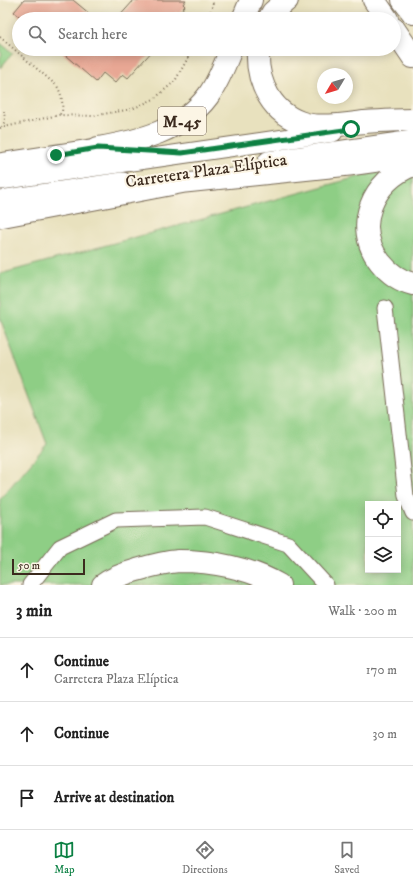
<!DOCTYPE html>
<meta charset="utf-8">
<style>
:root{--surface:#fff;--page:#f6f6f6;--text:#222;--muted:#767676;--line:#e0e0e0;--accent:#0b8043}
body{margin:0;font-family:"IM FELL DW Pica",serif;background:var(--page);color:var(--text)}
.controls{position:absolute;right:12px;bottom:12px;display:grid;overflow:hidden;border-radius:0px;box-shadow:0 2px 10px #0003}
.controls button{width:36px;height:36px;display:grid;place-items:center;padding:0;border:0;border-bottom:1px solid var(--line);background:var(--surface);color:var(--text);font:20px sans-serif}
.compass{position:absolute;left:317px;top:68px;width:36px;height:36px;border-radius:50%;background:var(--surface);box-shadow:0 2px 10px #0003;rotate:232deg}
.scale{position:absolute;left:12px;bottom:10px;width:73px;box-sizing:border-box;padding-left:4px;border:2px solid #3b2a1e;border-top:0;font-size:11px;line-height:14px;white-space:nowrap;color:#3b2a1e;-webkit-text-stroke:3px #fcf5e5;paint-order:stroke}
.stop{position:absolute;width:12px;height:12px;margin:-9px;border:3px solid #0b8043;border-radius:50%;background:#fff}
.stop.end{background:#0b8043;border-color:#fff;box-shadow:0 1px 4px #0008}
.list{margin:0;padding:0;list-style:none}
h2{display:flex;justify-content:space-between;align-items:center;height:52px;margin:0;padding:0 16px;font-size:17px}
h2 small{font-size:13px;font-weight:400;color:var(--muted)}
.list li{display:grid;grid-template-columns:26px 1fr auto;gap:12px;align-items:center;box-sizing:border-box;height:64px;padding:0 16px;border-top:1px solid var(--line)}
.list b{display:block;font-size:15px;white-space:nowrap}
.list p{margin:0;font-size:13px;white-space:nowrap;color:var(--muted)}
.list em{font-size:13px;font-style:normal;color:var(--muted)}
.icon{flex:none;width:22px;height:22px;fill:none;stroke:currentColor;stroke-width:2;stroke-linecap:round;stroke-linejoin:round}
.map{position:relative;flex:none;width:413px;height:585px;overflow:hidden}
.search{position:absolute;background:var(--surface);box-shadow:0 2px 10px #0003;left:12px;right:12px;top:12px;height:44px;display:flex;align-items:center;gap:10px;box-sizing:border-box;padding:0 14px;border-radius:22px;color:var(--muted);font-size:15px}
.sheet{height:244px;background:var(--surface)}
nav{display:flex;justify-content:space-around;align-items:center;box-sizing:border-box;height:56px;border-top:1px solid var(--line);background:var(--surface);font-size:11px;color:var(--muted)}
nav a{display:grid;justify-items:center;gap:2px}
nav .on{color:var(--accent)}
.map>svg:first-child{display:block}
.green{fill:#8ece85;stroke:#647c52;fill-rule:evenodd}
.building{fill:#e8a794}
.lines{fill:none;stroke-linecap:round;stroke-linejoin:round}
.minor-casing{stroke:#786a56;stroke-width:17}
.major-casing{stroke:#786a56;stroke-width:21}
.highway-casing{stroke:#786a56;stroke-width:24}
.path{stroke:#786a56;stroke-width:2;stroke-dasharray:1 3;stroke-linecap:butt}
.minor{stroke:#fff;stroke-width:15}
.major{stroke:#fff;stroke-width:19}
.highway{stroke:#fff;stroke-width:22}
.route{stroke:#0b8043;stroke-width:5}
.labels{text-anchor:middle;stroke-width:4;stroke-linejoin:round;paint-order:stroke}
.shield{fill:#fcf5e5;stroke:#75675a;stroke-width:1}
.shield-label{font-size:16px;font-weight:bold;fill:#3b2a1e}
.street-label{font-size:17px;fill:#3b2a1e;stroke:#fcf5e5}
</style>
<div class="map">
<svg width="413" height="585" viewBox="0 0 413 585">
<rect width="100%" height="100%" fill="#fcf5e5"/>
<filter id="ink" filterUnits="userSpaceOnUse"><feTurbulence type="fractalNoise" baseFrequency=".025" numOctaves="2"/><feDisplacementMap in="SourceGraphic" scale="8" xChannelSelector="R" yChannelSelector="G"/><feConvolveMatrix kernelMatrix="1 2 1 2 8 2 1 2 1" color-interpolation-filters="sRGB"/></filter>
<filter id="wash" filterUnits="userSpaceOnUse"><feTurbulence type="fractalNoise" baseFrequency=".012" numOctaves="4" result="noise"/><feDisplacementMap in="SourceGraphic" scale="16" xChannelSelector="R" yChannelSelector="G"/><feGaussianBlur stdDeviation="0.9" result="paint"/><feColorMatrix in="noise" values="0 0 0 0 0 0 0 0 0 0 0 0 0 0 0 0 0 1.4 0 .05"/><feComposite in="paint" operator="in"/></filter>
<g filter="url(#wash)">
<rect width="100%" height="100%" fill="#e8e1be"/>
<!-- green -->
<path class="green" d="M0,43l13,10 -13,15v-11l2,-3 -2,-2z
M413,169v416h-413v-86l47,-55 -47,-126v-44l376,-102zM368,504h30v66h-30z"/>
<g id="blocks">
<!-- building -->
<path class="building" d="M24,0h49l23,19h-73l-9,-7z
M134,0h52l-3,4 2,2 -7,8 -2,-2 -6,7h-53z
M58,49h96l-26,29 -5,-4 -8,9 -12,-10 -7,9z"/>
</g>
</g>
<g filter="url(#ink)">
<use href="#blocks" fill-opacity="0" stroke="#786a56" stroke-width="1"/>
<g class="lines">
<!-- minor casing -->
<g class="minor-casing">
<path id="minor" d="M385,308l21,188 7,17
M30,585l30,-38 56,-27 89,-3 83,27 38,41"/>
</g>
<!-- major casing -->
<g class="major-casing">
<path id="major" d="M268,161l145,-21
M0,163l98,-15 15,1
M0,180l333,-48
M0,200l123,-18
M0,218l185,-35 164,-17 64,-9"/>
</g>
<!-- highway casing -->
<g class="highway-casing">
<path id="highway" d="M374,0l13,19
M403,0l10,13
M243,19l8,-19
M269,19l4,-7 14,-12
M394,29l19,28
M258,49c-2,34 14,66 48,75 16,4 42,0 58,-2 16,-1 33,-2 49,-2
M98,148c41,-7 84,-17 110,-52 8,-11 18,-34 23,-47
M413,165c-40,15 -61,61 -33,97 8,10 20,19 33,22
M103,585c9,-7 23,-12 34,-15 13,-4 28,-8 42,-9 33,0 71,7 100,24"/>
</g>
<!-- path -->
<path class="path" d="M208,19l5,-15 -1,-4
M0,37l57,49c5,9 6,16 5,26l-3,3
M2,127l3,-6 -1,-10
M0,128l59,-13 33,1 40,-7 22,-10 21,-18 18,-32"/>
<!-- minor -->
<use href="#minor" class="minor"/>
<!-- major -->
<use href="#major" class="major"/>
<!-- highway -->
<use href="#highway" class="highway"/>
</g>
</g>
<g class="lines" filter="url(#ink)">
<!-- route -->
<path class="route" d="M56,155l42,-7 84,5 169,-24"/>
</g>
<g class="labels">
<!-- shield labels -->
<rect class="shield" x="158" y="107" width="48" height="28" rx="3"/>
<g class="shield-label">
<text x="182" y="127">M-45</text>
</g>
<!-- street labels -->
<g class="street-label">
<text transform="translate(206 170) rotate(-8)" y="6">Carretera Plaza Elíptica</text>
</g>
</g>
</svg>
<div class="controls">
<button><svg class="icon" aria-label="locate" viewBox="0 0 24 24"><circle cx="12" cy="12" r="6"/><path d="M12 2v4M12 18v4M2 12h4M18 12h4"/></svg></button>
<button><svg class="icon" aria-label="layers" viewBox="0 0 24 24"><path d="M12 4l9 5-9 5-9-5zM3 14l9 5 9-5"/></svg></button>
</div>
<svg class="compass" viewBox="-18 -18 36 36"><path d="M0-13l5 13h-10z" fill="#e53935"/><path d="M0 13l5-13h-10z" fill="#767676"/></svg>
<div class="scale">50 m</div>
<div class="stop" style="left:351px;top:129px"></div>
<div class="stop end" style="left:56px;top:155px"></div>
<div class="search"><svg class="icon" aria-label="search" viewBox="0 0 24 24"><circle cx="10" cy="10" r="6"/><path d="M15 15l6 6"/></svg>Search here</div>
</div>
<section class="sheet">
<h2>3 min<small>Walk · 200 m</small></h2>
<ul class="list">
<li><svg class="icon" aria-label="ahead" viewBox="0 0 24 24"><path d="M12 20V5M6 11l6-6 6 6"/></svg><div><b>Continue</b><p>Carretera Plaza Elíptica</p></div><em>170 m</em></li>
<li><svg class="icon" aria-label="ahead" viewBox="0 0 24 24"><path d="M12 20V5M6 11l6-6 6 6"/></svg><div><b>Continue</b></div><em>30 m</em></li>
<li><svg class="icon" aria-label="arrive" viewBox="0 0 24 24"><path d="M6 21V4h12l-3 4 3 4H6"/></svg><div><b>Arrive at destination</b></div></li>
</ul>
</section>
<nav>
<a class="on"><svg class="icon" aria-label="map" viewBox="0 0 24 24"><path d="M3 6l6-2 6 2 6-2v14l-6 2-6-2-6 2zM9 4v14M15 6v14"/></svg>Map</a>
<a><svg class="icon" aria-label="directions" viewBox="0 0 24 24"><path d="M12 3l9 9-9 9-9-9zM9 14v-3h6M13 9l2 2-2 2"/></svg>Directions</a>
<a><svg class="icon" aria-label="saved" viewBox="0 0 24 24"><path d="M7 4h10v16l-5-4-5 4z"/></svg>Saved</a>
</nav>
